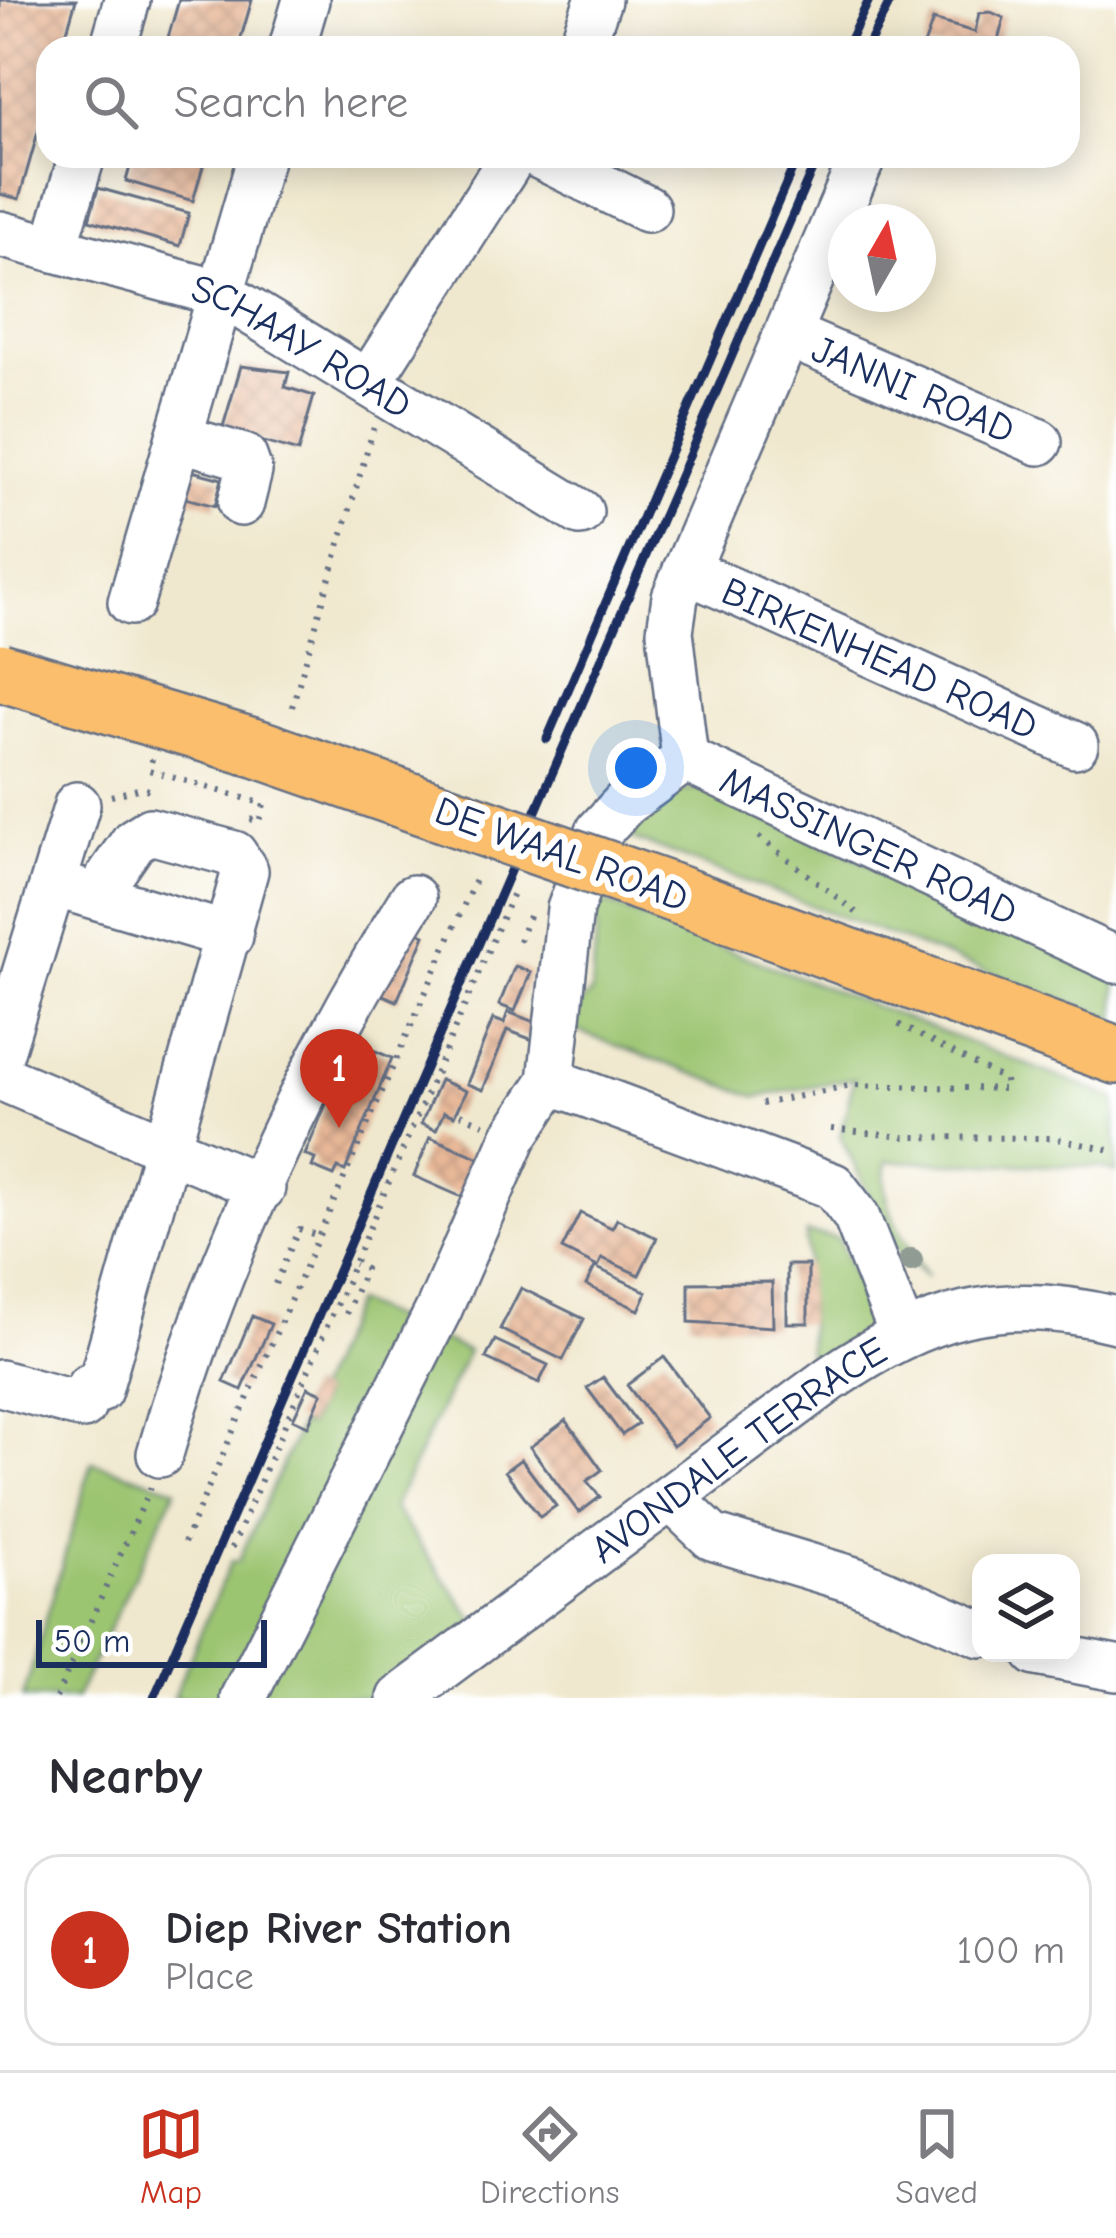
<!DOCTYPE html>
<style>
:root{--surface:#fff;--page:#f7f7f7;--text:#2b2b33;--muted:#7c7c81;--line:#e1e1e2;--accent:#c8321e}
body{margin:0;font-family:"Comic Neue",sans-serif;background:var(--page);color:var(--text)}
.controls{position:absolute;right:36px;bottom:36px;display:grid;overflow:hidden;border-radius:24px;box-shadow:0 6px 30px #0003}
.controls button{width:108px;height:108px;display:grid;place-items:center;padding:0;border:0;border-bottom:3px solid var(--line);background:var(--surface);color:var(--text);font:60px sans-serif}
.compass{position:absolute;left:828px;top:204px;width:108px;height:108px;border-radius:50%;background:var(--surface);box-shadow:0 6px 30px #0003;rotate:9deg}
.scale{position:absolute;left:36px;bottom:30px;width:231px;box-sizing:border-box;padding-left:12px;border:6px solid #1b2f5e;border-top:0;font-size:33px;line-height:42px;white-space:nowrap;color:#1b2f5e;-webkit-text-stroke:9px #fff;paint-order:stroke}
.you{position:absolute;left:636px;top:768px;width:42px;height:42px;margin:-30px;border:9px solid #fff;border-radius:50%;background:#1a73e8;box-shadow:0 0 0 18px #1a73e833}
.badge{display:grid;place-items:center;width:78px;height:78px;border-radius:50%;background:var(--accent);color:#fff;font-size:39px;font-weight:700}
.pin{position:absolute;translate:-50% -99px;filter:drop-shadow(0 3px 6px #0008)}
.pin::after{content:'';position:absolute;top:63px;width:42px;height:36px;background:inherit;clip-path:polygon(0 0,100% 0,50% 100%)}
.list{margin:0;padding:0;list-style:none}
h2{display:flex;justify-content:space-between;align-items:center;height:156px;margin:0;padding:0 48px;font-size:51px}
h2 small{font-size:39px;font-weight:400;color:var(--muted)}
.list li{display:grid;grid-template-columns:78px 1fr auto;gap:36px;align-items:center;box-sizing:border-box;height:192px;margin:0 24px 24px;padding:0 24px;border:3px solid var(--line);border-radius:36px}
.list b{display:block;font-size:45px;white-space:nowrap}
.list p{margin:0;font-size:39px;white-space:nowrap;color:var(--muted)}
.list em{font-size:39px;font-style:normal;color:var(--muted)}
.icon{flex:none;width:66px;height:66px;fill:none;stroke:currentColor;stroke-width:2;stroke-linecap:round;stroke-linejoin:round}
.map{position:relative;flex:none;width:1116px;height:1698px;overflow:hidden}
.search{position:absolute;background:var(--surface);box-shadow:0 6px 30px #0003;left:36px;right:36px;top:36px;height:132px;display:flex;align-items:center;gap:30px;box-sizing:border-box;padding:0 42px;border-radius:36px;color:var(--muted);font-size:45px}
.sheet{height:372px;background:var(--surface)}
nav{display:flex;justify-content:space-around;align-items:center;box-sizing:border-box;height:168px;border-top:3px solid var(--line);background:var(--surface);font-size:33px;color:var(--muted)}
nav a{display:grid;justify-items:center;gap:6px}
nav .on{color:var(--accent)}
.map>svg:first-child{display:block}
.green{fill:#9cc571;stroke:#5c7a68;stroke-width:3}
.building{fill:url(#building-cross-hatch)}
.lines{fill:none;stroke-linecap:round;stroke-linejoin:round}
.minor-casing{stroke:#667085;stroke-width:50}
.major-casing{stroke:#667085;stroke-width:62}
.path{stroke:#667085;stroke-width:6;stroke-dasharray:3 9;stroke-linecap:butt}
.minor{stroke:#fff;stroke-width:45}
.major{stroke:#fabe6d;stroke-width:57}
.rail{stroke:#1b2f5e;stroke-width:9}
.major-bridge-casing{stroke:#667085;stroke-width:62;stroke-linecap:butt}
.major-bridge{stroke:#fabe6d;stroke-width:57}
.tree{fill:#909b94}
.labels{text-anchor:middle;stroke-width:12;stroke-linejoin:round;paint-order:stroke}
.street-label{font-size:39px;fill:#1b2f5e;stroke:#fff}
</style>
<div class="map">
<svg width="1116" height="1698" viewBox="0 0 1116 1698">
<defs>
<pattern id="building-cross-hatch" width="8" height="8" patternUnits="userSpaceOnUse" patternTransform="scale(3)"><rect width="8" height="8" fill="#e8b898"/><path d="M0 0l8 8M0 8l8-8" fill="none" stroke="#c69e85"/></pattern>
</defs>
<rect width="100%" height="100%" fill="#fff"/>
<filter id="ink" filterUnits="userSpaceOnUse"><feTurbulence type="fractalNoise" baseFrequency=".00833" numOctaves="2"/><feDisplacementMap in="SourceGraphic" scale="24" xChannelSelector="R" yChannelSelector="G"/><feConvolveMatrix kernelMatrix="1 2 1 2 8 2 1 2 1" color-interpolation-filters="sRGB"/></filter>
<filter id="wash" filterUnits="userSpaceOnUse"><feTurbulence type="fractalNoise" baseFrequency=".004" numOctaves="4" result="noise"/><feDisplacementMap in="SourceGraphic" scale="48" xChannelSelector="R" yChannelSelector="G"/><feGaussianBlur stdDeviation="2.7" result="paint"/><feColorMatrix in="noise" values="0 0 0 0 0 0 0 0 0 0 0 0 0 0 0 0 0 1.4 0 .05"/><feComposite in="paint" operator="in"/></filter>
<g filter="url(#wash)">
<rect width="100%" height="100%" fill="#f0e8ce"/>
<!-- green -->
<path class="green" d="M703,789l413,187v44l-499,-187 57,-42z
M588,896l528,203v74l-16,-6 -213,-6c-9,46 17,78 40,116l-31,-27 -56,-114 14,-58 -97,19 -183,-67 2,-23 15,-13 6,-68 -13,-15z
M806,1233l32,5 37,92 -66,37z
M354,1302l114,49 -75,157 83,114 -104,76h-199l58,-137 7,1 63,-139 7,3 14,-32 -6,-4z
M92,1462l84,27 -100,209h-53z"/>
<g id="blocks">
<!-- building -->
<path class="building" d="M0,0h76l-14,48h-14v49l-29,102 -19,-5z
M179,0h73l-14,48h-73z
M991,12l13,6 -8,30h-73l10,-28 42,12 4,-19z
M133,156h73l-13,45 -67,-20z
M98,188l91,25 -9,33 -91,-26z
M241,366l48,6 -4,15 29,9 -16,56 -76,-22z
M192,471l30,8 -7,27 -30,-8z
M407,927l18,8 -28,66 -19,-8z
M515,966l16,6 -16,39 -16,-6z
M508,1012l32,12 -7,16 -26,-10 -24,60 -16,-6 26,-65 11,4z
M352,1041l40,17 -47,113 -7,-3 -4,8 -22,-9 3,-8 -10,-4z
M440,1080l26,11 -12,25 -10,-4 -8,18 -15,-6z
M430,1137l57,24 -16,40 -57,-25z
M580,1213l32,15 5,-9 40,19 -18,37 -37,-17 -4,9 -36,-18z
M787,1265h21v58h-21z
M595,1267l52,25 -8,18 -53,-25z
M772,1282l1,45 -84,-5v-39z
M521,1288l63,31 -21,41 -63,-31z
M252,1316l19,8 -29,66 -18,-8z
M495,1340l53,25 -9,18 -53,-25z
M664,1357l46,61 -37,28 -46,-61z
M603,1377l35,47 -16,11 -35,-47z
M308,1387l14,6 -14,33 -15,-7z
M566,1420l36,50 -15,11 13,16 -21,16 -49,-66z
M521,1459l35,47 -16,11 -35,-46z"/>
</g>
</g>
<g filter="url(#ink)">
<use href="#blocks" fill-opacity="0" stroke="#667085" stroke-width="3"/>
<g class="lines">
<!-- minor casing -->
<g class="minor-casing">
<g id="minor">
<path d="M113,48l14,-48"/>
<path d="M292,48l14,-48"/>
<path d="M581,48l17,-48"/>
<path d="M540,156l107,53"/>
<path id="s1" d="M863,156l-188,441 -5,34 15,128 431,201"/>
<path id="s2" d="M0,234l222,60 358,218"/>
<path d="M54,249l28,-93"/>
<path id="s3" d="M787,334l252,108"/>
<path d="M370,380l143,-224"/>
<path d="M179,438l65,19 5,14 -8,32"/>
<path id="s4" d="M686,570l389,175"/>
<path d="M131,602l130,-446"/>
<path d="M71,889l159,47"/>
<path d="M0,1055l77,-250"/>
<path d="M0,1077l262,111"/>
<path d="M551,1081l282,105 23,30 46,117"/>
<path d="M0,1383l83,23 6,-19 10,3 146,-519 -11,-17 -84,-23 -16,10 -38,55"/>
<path d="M160,1454c54,-189 148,-389 253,-556"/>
<path d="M671,1498l41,39 142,43 127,54"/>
<path d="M1036,1653l80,15"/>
<path d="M243,1698l196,-389 75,-172 37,-56 19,-172 29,-78 27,-29 59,-43"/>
<path id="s5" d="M400,1698l430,-319c94,-65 172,-89 286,-59"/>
</g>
</g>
<!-- major casing -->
<g class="major-casing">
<path id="major" d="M673,893l443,162"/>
</g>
<!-- path -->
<path class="path" d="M292,707l82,-280
M152,759l-3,11 115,34 -5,18 -9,-3
M111,796l31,-8 14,4
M759,837l98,76
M519,941l10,-25
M762,1104l90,-19 154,4 -1,-9 -111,-58
M460,1114l24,10
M831,1129l72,8 149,1 64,13
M275,1284l24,-55 19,7
M346,1314l19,-45 -11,-5
M184,1543l294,-670
M232,1548l283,-660
M56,1698l95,-211"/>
<!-- minor -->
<use href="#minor" class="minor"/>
<!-- major -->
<use href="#major" class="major"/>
<!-- rail -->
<path class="rail" d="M846,48l23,-48
M867,48l24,-48
M547,739l251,-583
M154,1698l664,-1542"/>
<!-- major-bridge casing -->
<g class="major-bridge-casing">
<path id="major-bridge" d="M0,672l259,77 414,144"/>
</g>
<!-- major-bridge -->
<use href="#major-bridge" class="major-bridge"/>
</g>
<!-- trees -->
<circle class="tree" cx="911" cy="1260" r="12"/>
</g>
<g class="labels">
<!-- street labels -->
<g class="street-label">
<text dy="14" stroke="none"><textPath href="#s2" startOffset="324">SCHAAY ROAD</textPath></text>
<text dy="14" stroke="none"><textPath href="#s3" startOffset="138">JANNI ROAD</textPath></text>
<text dy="14" stroke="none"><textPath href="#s4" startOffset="213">BIRKENHEAD ROAD</textPath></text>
<text dy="14" stroke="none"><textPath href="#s1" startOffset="846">MASSINGER ROAD</textPath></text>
<text transform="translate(562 853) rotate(20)" y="14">DE WAAL ROAD</text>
<text dy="14" stroke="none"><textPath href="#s5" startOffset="420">AVONDALE TERRACE</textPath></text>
</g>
</g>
</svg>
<div class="controls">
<button><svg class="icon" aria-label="layers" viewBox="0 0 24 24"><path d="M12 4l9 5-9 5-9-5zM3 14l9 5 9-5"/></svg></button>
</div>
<svg class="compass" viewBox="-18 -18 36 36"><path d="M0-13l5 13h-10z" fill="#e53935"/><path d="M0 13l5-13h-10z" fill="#7c7c81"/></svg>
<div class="scale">50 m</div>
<div class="you"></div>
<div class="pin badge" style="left:339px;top:1128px">1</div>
<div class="search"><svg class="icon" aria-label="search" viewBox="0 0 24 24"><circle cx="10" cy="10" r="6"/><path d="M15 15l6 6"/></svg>Search here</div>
</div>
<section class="sheet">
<h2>Nearby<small></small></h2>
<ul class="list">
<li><span class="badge">1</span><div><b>Diep River Station</b><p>Place</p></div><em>100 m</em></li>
</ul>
</section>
<nav>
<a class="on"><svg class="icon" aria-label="map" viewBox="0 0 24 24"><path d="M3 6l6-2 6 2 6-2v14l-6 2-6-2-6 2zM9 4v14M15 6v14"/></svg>Map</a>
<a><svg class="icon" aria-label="directions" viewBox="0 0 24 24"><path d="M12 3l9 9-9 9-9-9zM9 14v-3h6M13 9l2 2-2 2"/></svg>Directions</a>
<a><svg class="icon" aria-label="saved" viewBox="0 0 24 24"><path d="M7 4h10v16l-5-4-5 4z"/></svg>Saved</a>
</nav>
